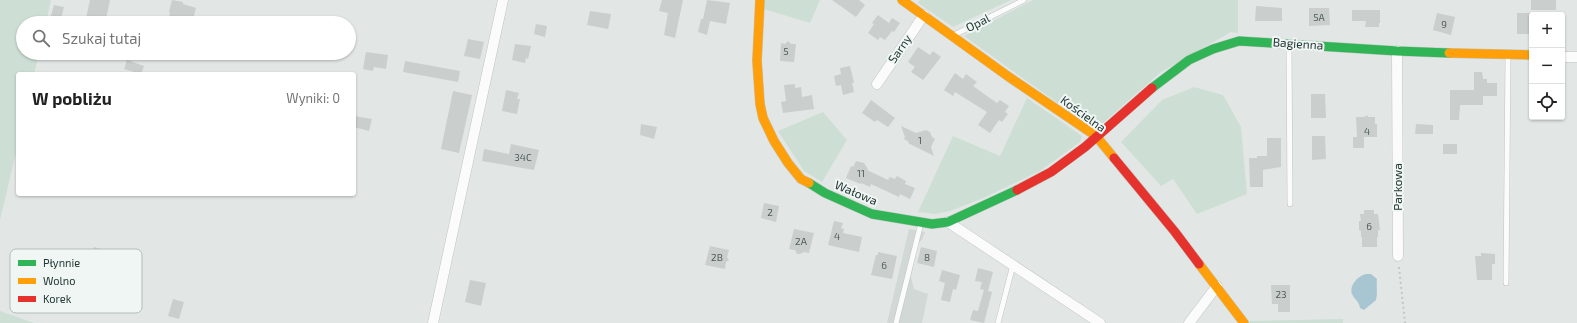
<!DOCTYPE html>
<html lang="pl">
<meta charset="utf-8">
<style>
:root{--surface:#fff;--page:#f2f2f2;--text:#222;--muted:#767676;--line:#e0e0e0}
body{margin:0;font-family:"Exo 2",sans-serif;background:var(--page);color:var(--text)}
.controls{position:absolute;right:12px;top:12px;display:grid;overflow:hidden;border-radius:4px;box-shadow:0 1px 3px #0004}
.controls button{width:36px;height:36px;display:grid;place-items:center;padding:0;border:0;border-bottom:1px solid var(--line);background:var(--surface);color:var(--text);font:20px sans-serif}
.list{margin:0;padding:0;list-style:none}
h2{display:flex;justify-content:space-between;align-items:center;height:52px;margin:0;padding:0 16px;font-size:17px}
h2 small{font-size:13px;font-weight:400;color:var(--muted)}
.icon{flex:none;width:22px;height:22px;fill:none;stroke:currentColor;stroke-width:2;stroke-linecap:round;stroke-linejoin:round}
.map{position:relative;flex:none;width:1577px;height:323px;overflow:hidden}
.search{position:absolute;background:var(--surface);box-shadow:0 1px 3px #0004;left:16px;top:16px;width:340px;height:44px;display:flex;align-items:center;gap:10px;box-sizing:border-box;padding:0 14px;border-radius:22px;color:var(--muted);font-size:15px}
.panel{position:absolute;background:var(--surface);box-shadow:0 1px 3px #0004;left:16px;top:72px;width:340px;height:124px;border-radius:4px}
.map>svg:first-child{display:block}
.built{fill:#d1d8d6}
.green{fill:#cddfd4}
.water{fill:#a7c6d1}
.building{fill:#cacecd}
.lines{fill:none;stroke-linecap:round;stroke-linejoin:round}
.lane-casing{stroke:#bfc4c2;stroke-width:6}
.street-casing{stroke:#bfc4c2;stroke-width:11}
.fast-casing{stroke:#bfc5c3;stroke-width:10}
.slow-casing{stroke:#bfc5c3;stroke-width:10}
.jam-casing{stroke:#bfc5c3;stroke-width:10}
.path{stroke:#c0c7c6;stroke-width:2;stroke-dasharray:2 3;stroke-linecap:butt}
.lane{stroke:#fbfbfb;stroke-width:5}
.street{stroke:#fbfbfb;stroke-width:10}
.fast{stroke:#30b455;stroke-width:9}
.slow{stroke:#ff9f0a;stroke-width:9}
.jam{stroke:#e5322d;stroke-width:9}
.labels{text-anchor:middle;stroke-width:4;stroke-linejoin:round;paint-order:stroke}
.number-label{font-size:10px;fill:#4e5e5c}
.street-label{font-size:12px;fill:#233835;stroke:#f0f6f4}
.key{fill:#f0f6f4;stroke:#b2bdbb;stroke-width:1}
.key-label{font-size:11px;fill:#233835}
</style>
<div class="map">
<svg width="1577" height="323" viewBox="0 0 1577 323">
<rect width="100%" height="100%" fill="#e2e7e5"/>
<!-- built -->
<path class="built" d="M909,229l16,3 -3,8 -4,3 -7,34 3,12 14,5 -6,29h-35z"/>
<!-- green -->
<path class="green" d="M0,0h51l-5,23h-23v30h16l-5,21h-16v70l-18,76z
M765,0h55l-10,23 -46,-14z
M920,0h91l-58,27 -35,-24z
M1033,0h205v33l-7,-1 -70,40 -59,52h-15l-123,-88z
M1194,87l29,8 18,32 6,67 -50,20 -24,-35 -12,7 -40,-44 41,-42z
M1027,98l55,38 -2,6 -40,29 -59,28 -31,12 -14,3 -18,-2 35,-76 47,20z
M823,112l24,28 -25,42 -18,-11 -26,-40z
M0,311l34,12h-34z
M1343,319v4h-93l-1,-2z"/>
<!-- water -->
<path class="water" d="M1366,274h5l6,5c-1,7 1,14 -1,21l-12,10 -4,-2c-1,-7 -6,-9 -8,-14 -3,-9 6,-18 14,-20z"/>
<!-- building -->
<path class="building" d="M90,0h20l-5,23h-20z
M172,0l11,2v2l13,4 -4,15h-24l2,-10 -1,-1z
M662,0h21l-8,38 -11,-3 4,-22 -9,-2z
M707,0l23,3 -4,21 -16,-3 -3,14 -9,-3 3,-13h2z
M832,0h27l6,5 -9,12z
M1531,0h25v10h-25z
M54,5l10,2 -4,16h-11z
M1256,6l26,2v13h-27z
M1309,8h20l1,17 -21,1z
M1352,10h28v13h-1v4h-14l1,-6h-14z
M590,11l21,3 -3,15 -21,-4z
M1437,13l18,4 -4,18 -18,-5z
M1517,13h14v21h-14z
M878,15l11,8 3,-5 8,5 -6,9 -2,-1 -7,9 -5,-3 -2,3 -10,-7 6,-9 -2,-1z
M536,24l11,2 -2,11 -11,-3z
M468,39l16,3 -4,17 -16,-3z
M788,41l3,3h5l-2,18 -14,-1 1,-18 4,1z
M515,44l16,2 -3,13 -2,-1 -1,5 -13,-3z
M918,47l12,8 3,-4 8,6 -18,23 -12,-8 4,-5 -7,-5z
M366,52l22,3 -2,14 -12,-2 -1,4 -10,-2z
M127,60l17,6 -3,8 -17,-5z
M405,61l55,10 -2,11 -55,-10z
M850,66l4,17h-2l2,9 -11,3 -2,-10 -5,1 -2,-10 7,-2 -1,-6z
M1474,72h8l1,7h4v4h10v13h-14v9h-23l-1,15h-9v-30h24z
M955,73l8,6 3,-5 11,8 -4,4 24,17 3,-3 9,6 -4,6 3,2 -6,8 -3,-2 -9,13 -12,-8 9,-13 -32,-20 -2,4 -9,-6z
M795,84v4l6,-1 1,10 10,-2 2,14 -31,4 -2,-11 5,-1 -2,-16z
M506,90l13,3 -2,6h3l-3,15 -15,-3z
M453,91l19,4 -13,58 -18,-4z
M1311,94h14l1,24h-15z
M871,100l24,18 -7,9 -11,-7 -2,2 -13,-9z
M1367,115l1,2h7v7h2v13h-13v11h-11v-11h4l-1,-20h8z
M354,116l18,3 -3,12 -15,-4z
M641,124l16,3 -3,12 -14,-4z
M1416,124l17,1v9h-18z
M901,126l15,7 10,-3 4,2 2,5 3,2 -4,8 3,9 -26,-13 1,-1 -5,-3 1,-2z
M1312,136h13l1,23 -14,1z
M1267,138h14v29l-18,3v17h-13l-1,-29h8v-2h10z
M511,144l28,6 -5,20 -52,-9 2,-12 25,5z
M1443,144h14v10h-14z
M856,161l8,2 4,6 -1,1 21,10 2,-3 5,2 2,-3 9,5 -1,3 10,4 -5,11 -10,-5 -1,3 -28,-13 -1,3 -9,-4 -1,1 -14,-6 5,-12 2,1z
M764,203l15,3 -3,16 -15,-4z
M1364,210h10v4h4l2,16h-2v7h-1v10h-15v-10h-1v-6l-2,-1v-9h2l-1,-7h4z
M834,221l9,2 -2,5 3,1 -1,4 19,4 -3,15 -31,-7z
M794,229l20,4 -5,20 -5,-1 -4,2h-3l-2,-4 -6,-1z
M710,246l19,4 -2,7 2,3 -3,2 -1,7 -20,-4z
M94,247l21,6 -5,16 -21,-6z
M921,247l16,4 -3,16 -17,-4z
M878,252l19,4 -5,23 -21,-4 5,-20h2z
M1481,253l14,1v10h-3v16h-15l-2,-24h6z
M978,268l15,4 -5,19 4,1 -8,31 -14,-3 3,-10 5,1 6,-21 -4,-1 2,-7 -7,-1z
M942,270l18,5 -4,15 -3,-1 -3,13 -9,-2 4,-17 -6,-2z
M470,280l16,3 -5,23 -16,-4z
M1271,285h19v27h-12v-8h-6z
M173,299l11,3 -5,17 -11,-3z"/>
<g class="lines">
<!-- lane casing -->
<g class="lane-casing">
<path id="lane" d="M954,35l70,-35
M1289,45l1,159
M1506,283l2,-229
M896,323l25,-100
M998,323l15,-58"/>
</g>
<!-- street casing -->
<g class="street-casing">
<path id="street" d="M1397,51l1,205
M1562,57h15
M877,84l47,-69
M948,222l152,101
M433,323l70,-323
M1189,323l28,-37"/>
</g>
<!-- fast casing -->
<g class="fast-casing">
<path id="fast" d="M1152,88l37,-28 24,-11 26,-8 158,10 52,2
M809,183l16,10 47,21 60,10 16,-2 69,-32"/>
</g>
<!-- slow casing -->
<g class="slow-casing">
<path id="slow" d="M760,0l-3,61 3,43 3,14 11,23 14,22 13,16 8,4
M902,0l107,77 87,59 18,22
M1449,53l83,2
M1199,264l45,59"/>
</g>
<!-- jam casing -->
<g class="jam-casing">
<path id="jam" d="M1114,158l61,74 24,32
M1017,190l34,-18 34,-25 67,-59"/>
</g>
<!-- path -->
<path class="path" d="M1399,267l6,56"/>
<!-- lane -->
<use href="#lane" class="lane"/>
<!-- street -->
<use href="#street" class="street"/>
<!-- fast -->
<use href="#fast" class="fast"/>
<!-- slow -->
<use href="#slow" class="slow"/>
<!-- jam -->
<use href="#jam" class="jam"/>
</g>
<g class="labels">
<!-- number labels -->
<g class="number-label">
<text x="1319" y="21">5A</text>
<text x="1444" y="28">9</text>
<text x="786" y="55">5</text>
<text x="1367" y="135">4</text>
<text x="920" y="144">1</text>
<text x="523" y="161">34C</text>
<text x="861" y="177">11</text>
<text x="770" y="216">2</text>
<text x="1369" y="230">6</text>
<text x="837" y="240">4</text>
<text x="801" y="245">2A</text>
<text x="717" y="261">2B</text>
<text x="927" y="261">8</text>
<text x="884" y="269">6</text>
<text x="1281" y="298">23</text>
</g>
<!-- street labels -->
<g class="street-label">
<text transform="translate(978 23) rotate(-27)" y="4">Opal</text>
<text transform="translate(1298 44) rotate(4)" y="4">Bagienna</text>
<text transform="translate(900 49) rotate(-56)" y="4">Sarny</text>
<text transform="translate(1083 114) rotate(36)" y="4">Kościelna</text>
<text transform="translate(1398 187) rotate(-90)" y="4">Parkowa</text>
<text transform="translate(856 193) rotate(23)" y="4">Wałowa</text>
</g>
</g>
<!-- legend -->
<rect x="10" y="249" width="132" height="64" rx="6" class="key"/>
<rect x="18" y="260" width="18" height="6" fill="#30b455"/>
<rect x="18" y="278" width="18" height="6" fill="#ff9f0a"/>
<rect x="18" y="296" width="18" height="6" fill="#e5322d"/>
<g class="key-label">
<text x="43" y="267">Płynnie</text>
<text x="43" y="285">Wolno</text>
<text x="43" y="303">Korek</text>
</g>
</svg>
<div class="controls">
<button>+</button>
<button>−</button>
<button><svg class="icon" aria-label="locate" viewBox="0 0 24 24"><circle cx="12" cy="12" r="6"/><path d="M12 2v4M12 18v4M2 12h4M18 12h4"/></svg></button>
</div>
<div class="search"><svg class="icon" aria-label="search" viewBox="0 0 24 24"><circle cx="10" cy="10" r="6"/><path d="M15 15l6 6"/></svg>Szukaj tutaj</div>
<section class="panel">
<h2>W pobliżu<small>Wyniki: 0</small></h2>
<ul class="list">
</ul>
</section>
</div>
